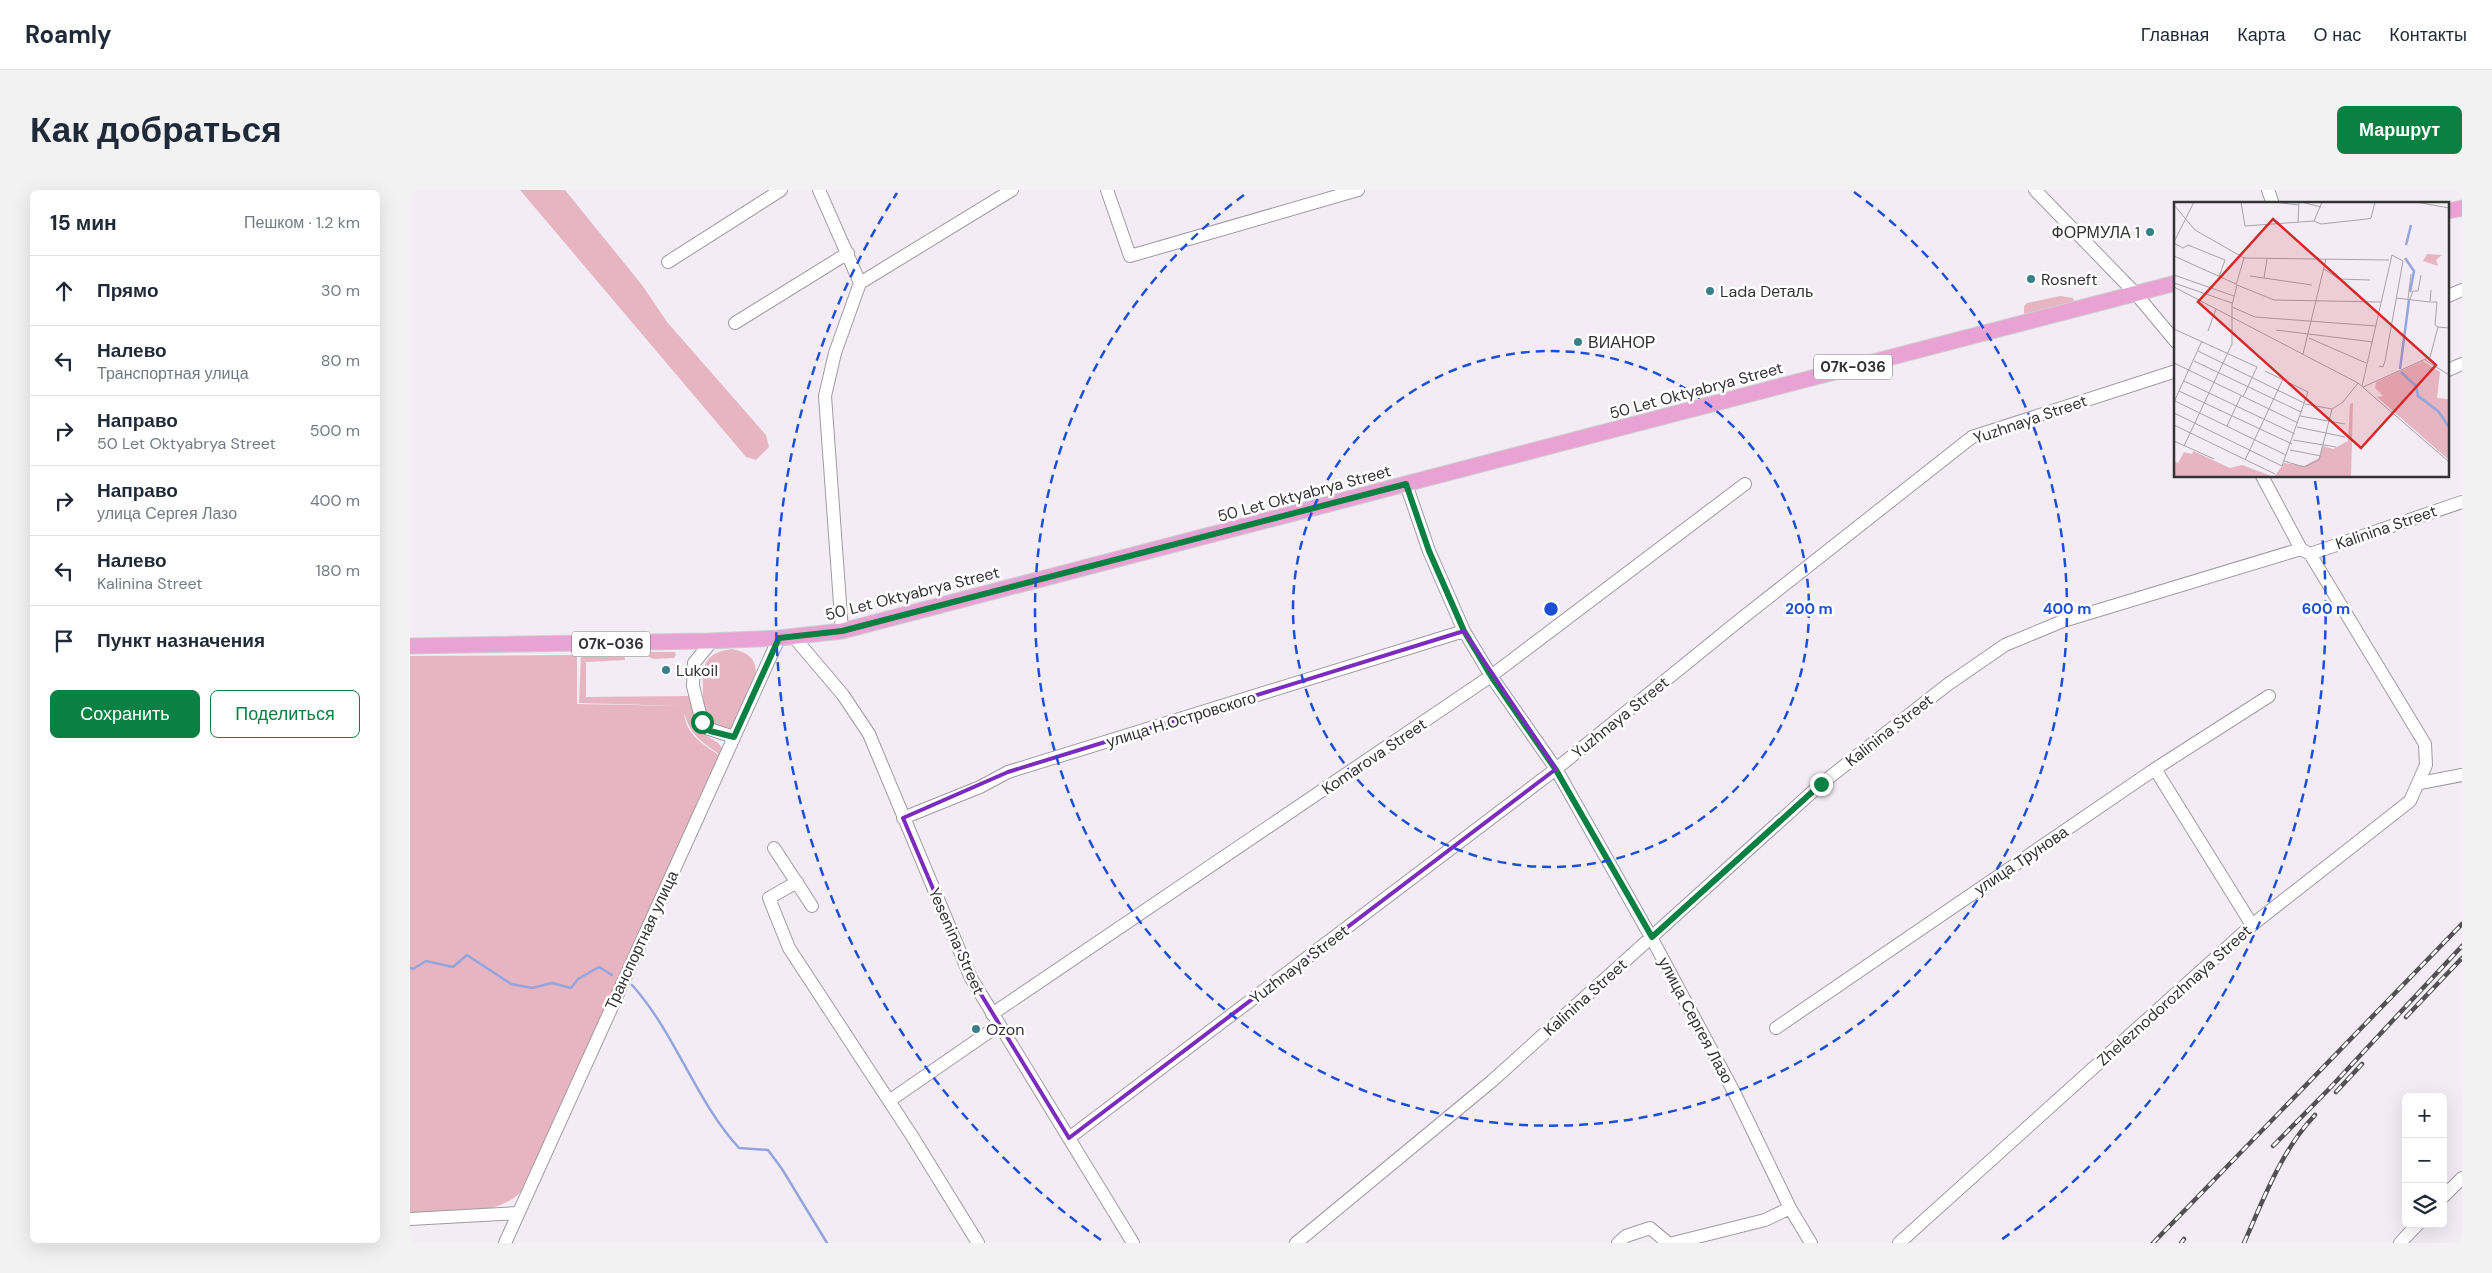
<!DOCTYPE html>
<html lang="ru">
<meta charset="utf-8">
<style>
:root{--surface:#fff;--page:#f2f2f3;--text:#1f2937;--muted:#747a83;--line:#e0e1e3;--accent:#0b8043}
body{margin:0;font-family:"DM Sans",sans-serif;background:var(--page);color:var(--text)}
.controls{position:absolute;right:15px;bottom:15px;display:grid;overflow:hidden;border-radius:8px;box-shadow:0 5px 20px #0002}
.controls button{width:45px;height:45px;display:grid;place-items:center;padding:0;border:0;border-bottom:1px solid var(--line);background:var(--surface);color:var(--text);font:25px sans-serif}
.stop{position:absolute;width:15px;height:15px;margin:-11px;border:4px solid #0b8043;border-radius:50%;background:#fff}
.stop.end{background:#0b8043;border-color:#fff;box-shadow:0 1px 5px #0008}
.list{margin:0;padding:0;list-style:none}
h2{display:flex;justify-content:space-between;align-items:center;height:65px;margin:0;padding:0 20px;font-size:21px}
h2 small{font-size:16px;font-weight:400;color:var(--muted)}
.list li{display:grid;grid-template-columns:32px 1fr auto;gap:15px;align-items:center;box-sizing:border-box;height:70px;padding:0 20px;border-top:1px solid var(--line)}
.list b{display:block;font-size:19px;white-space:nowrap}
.list p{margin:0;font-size:16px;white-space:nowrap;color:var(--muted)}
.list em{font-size:16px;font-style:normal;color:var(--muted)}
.actions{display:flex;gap:10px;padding:15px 20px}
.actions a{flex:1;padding:11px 0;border:1px solid var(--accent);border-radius:8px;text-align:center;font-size:18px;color:var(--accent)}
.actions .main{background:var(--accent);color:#fff}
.icon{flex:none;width:28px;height:28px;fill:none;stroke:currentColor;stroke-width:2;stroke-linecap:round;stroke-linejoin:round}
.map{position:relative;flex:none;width:2052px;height:1053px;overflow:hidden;border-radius:8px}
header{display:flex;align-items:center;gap:30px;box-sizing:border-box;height:70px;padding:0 25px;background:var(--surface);border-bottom:1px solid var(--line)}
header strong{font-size:24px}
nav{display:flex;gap:28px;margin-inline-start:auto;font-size:18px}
.intro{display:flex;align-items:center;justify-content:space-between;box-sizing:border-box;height:120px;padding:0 30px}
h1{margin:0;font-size:35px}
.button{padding:12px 22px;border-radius:8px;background:var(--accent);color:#fff;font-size:18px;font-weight:700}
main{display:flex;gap:30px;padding:0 30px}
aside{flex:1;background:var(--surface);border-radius:8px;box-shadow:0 5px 20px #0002}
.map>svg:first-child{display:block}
.green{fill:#e6b5c1}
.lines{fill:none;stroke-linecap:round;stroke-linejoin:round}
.stream{stroke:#94a5de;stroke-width:2.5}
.minor-casing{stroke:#a09aa2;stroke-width:14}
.major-casing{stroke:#cececf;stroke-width:17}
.minor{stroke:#fff;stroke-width:12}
.major{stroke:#e8a3d4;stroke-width:15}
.rail-casing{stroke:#535054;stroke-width:4.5}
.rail{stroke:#fff;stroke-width:2.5;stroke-dasharray:8;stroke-linecap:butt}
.route{stroke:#0b8043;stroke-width:6}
.marked{fill:none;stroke:#7b2cbf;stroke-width:4;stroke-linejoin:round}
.ring{fill:none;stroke:#1d4ed8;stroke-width:2.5;stroke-dasharray:9 6}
.poi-dot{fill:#388087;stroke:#fff;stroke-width:2}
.labels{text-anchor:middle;stroke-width:5;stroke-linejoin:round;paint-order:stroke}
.shield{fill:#fff;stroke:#717072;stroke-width:1}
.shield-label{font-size:15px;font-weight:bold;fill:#343235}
.poi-label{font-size:16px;fill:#343235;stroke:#fff;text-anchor:start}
.street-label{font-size:16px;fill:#343235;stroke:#fff}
.inset-river{fill:none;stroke:#94a5de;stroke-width:2.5}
.inset-road{fill:none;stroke:#a7a2a8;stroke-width:1}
.view{fill:#d62828;fill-opacity:0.15;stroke:#d62828;stroke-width:2.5}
.inset-edge{fill:none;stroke:#343235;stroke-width:2.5}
.centre{fill:#1d4ed8;stroke:#fff;stroke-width:2.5}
.ring-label{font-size:15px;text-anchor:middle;font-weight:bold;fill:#1d4ed8;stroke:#fff;stroke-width:5;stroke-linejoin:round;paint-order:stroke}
</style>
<header>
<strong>Roamly</strong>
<nav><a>Главная</a><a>Карта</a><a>О нас</a><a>Контакты</a></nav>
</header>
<div class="intro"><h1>Как добраться</h1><a class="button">Маршрут</a></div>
<main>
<aside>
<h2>15 мин<small>Пешком · 1.2 km</small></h2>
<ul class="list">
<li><svg class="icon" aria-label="ahead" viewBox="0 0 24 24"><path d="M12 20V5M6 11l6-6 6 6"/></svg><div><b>Прямо</b></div><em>30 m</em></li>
<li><svg class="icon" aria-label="left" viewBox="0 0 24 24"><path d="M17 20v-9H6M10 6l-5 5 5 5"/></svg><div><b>Налево</b><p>Транспортная улица</p></div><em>80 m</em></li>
<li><svg class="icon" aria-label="right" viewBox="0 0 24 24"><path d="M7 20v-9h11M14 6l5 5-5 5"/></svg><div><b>Направо</b><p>50 Let Oktyabrya Street</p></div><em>500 m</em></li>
<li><svg class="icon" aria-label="right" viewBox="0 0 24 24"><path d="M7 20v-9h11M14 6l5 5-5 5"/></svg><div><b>Направо</b><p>улица Сергея Лазо</p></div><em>400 m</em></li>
<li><svg class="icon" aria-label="left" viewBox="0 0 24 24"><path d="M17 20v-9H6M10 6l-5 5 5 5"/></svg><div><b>Налево</b><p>Kalinina Street</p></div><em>180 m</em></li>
<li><svg class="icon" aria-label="arrive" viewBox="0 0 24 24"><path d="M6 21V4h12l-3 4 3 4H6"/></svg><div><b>Пункт назначения</b></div></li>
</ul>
<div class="actions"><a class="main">Сохранить</a><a>Поделиться</a></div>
</aside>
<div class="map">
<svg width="2052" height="1053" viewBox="0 0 2052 1053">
<rect width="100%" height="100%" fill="#f3ecf5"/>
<!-- green -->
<path class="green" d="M110,0h45l77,95 25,37 99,113 3,12 -13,13 -10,-3z
M1650,106l13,2 2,4 -50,13 -1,-2v-7l3,-3z
M322,459c47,9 12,52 0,78l-4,3 -17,-4c-8,-14 -8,-23 -8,-39 -1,-24 3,-34 29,-38z
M238,462h27l1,3 -2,3 -20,1 -7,-3z
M214,464l1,6 -39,2v35l102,-1 2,1c3,14 3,27 14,37 7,6 15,6 18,15l-2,6c-19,-14 -29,-19 -36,-42 2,22 19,31 36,43l-199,436c-27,26 -75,20 -111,22v-558l167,-1v49l106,2 -104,-3 2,-48z"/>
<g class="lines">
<!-- stream -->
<path class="stream" d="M0,778l3,1 13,-8 27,6 14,-12 44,29 21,4 20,-5 19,5 7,-9 21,-12 13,8
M222,795c44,49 63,115 107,163l29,2 14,19 45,74"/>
<!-- minor casing -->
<g class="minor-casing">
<path id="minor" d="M409,0l41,93
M697,0l23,66 228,-66
M1625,0l101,104 40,48
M1858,0l5,14
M258,72l113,-72
M2038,106l14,-6
M325,133l113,-70
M2038,180l14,-6
M1852,286l39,73
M996,294l23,67 35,80 27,45 65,93 95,168 83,155 56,116 21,35
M1900,364l152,-52
M432,441l-17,-235 10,-43 25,-70 152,-93
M383,446l50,59 26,39 102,244 162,265
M302,451l-18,22 -1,23 9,36 4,6 28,9
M1745,579l97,156
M2010,593l42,-8
M493,628l77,-31 28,-15 456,-141
M364,658l38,58
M387,692l-28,16 20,50 123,188 66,107
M582,824l499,-338 254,-192
M1366,838l379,-259 114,-73
M479,911l110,-76
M659,948l487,-369 185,-150 231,-182 204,-66
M2033,1007l19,-19
M0,1029l107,-6
M95,1053l274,-605
M886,1053l196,-162 329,-297 126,-99 58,-40 58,-24 238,-72
M1208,1053l8,-7 24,-8 18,15
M1263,1053l92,-23 25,-12
M1489,1053l353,-318 158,-124 16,-36 -1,-21 -115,-190 -9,-5
M1990,1053l18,-19"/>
</g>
<!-- major casing -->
<g class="major-casing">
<path id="major" d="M2038,21l14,-3
M0,456l298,-5 71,-3 63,-7 1334,-348"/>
</g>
<!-- minor -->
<use href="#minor" class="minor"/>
<!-- major -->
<use href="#major" class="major"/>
<!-- rail casing -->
<g class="rail-casing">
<path id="rail" d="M1996,827l56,-59
M1926,902l26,-28
M1863,956l56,-57 133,-143
M1743,1053l309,-319
M1771,1053l3,-4
M1834,1053c20,-45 37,-92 71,-128"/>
</g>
<!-- rail -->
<use href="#rail" class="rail"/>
</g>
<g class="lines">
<!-- route -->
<path class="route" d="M292,532l8,9 24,6 45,-99 63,-7 564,-147 23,67 35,80 27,45 65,94 96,167 169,-153"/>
</g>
<!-- marked area -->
<path class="marked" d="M1054,441l92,138 -487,369 -98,-160 -68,-160 105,-46z"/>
<!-- distance rings -->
<g class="ring">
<circle cx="1141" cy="419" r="258"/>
<path d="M1444 2A516 516 0 1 1 838 2"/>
<path d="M691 1050A775 775 0 0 1 487 3M1905 291A775 775 0 0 1 1591 1050"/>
</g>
<!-- markers -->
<g class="poi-dot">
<circle cx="1740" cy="42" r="5"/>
<circle cx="1621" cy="89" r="5"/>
<circle cx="1300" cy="101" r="5"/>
<circle cx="1168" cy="152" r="5"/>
<circle cx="256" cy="480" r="5"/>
<circle cx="566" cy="839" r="5"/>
</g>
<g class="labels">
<!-- shield labels -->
<g class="shield">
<rect x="1404" y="164.5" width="78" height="25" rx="4"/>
<rect x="162" y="441.5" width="78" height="25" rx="4"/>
</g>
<g class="shield-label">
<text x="1443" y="182">07К-036</text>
<text x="201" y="459">07К-036</text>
</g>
<!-- poi labels -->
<g class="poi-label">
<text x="1730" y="48" text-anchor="end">ФОРМУЛА 1</text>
<text x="1631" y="95">Rosneft</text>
<text x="1310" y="107">Lada Dеталь</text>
<text x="1178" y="158">ВИАНОР</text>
<text x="266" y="486">Lukoil</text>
<text x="576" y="845">Ozon</text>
</g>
<!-- street labels -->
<g class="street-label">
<text transform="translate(1286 200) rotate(-15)" y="6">50 Let Oktyabrya Street</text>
<text transform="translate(1620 229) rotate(-19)" y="6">Yuzhnaya Street</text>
<text transform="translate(894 303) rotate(-15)" y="6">50 Let Oktyabrya Street</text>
<text transform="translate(1976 337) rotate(-19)" y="6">Kalinina Street</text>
<text transform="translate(502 403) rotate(-14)" y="6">50 Let Oktyabrya Street</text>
<text transform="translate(1210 527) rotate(-39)" y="6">Yuzhnaya Street</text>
<text transform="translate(771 529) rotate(-17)" y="6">улица Н.Островского</text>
<text transform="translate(1479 540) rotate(-38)" y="6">Kalinina Street</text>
<text transform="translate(964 566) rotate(-34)" y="6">Komarova Street</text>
<text transform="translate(1611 670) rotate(-34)" y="6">улица Трунова</text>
<text transform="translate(231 750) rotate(-65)" y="6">Транспортная улица</text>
<text transform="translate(547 751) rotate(66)" y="6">Yesenina Street</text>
<text transform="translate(889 774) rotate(-37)" y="6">Yuzhnaya Street</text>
<text transform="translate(1764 805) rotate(-42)" y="6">Zheleznodorozhnaya Street</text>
<text transform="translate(1175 807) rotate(-42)" y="6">Kalinina Street</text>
<text transform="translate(1286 830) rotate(62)" y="6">улица Сергея Лазо</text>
</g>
</g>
<!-- overview -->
<g transform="translate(1764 12)">
<rect width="275" height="275" fill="#f3ecf5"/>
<path d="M253,52l15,1 -6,5 2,6 -15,-5zM249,159l17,11 -3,26 12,1v61l-72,-63 6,-1 -8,-8 1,-6zM179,201l-2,74h-177v-16l4,2 6,-11 8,2 1,-3 37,17 12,-3 32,12 10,-14 20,3 15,-8 4,-12 10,3 15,-8 2,-37z" fill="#e6b5c1"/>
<path class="inset-river" d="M232,43l5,-20M231,56l9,13 -4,21M226,167l9,-69M227,170l15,14 2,10 20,15 11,16"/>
<path class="inset-road" d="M67,0l4,24 69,-5M100,0l24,3M127,0l20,5M242,0l33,6M0,3l21,25 49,28 145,2M140,19l7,3 46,-5 4,-1 4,-16M140,19l8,-19M124,20l1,-20M0,40l20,-40M0,41l9,5 5,-3 37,15 -6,17M0,54l62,28M150,67l15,10 31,1M0,73l60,21M76,74l62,9M90,76l3,-19M0,81l58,20M62,83l8,-27M63,83l37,15 107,2M0,85l184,96 91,79M222,96l34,4 1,-12M234,97l3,-25M236,97l3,-8h5l3,-16M257,100h6l-2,23 3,2M58,105l23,10 121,9M0,127l83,38 -14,30M102,128l97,12M34,129l8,-22M135,136l57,25M24,149l106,52M129,152l23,-95M251,158l24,15M20,159l107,51M0,161l124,60M10,179l111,53M188,184l30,-131 11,6 -18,100 -2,6 -4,-1M189,185l67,-30 8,-30 11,1M5,189l113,53M1,199l111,54M0,200l28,-61M131,202l27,5 11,-7 15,-19M0,211l108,53 26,-74 -43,-21M126,214l45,8M0,223l101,49M53,224l14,-30M123,225l48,10M119,238l43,7M0,239l40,18M10,244l48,-102v-39l5,-20M116,248l31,6M71,258l38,-81M110,259l20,6 15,-7 13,-51"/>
<path class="view" d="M99,17l163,146 -75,83 -163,-146z"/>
<rect width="275" height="275" class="inset-edge"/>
</g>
<circle cx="1141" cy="419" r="8" class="centre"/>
<g class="ring-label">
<text x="1399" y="424">200 m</text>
<text x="1657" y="424">400 m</text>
<text x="1916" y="424">600 m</text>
</g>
</svg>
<div class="controls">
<button>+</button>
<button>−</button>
<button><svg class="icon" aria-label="layers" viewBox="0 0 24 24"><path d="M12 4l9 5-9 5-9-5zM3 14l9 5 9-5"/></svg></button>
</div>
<div class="stop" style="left:292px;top:532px"></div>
<div class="stop end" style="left:1411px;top:594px"></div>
</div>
</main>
